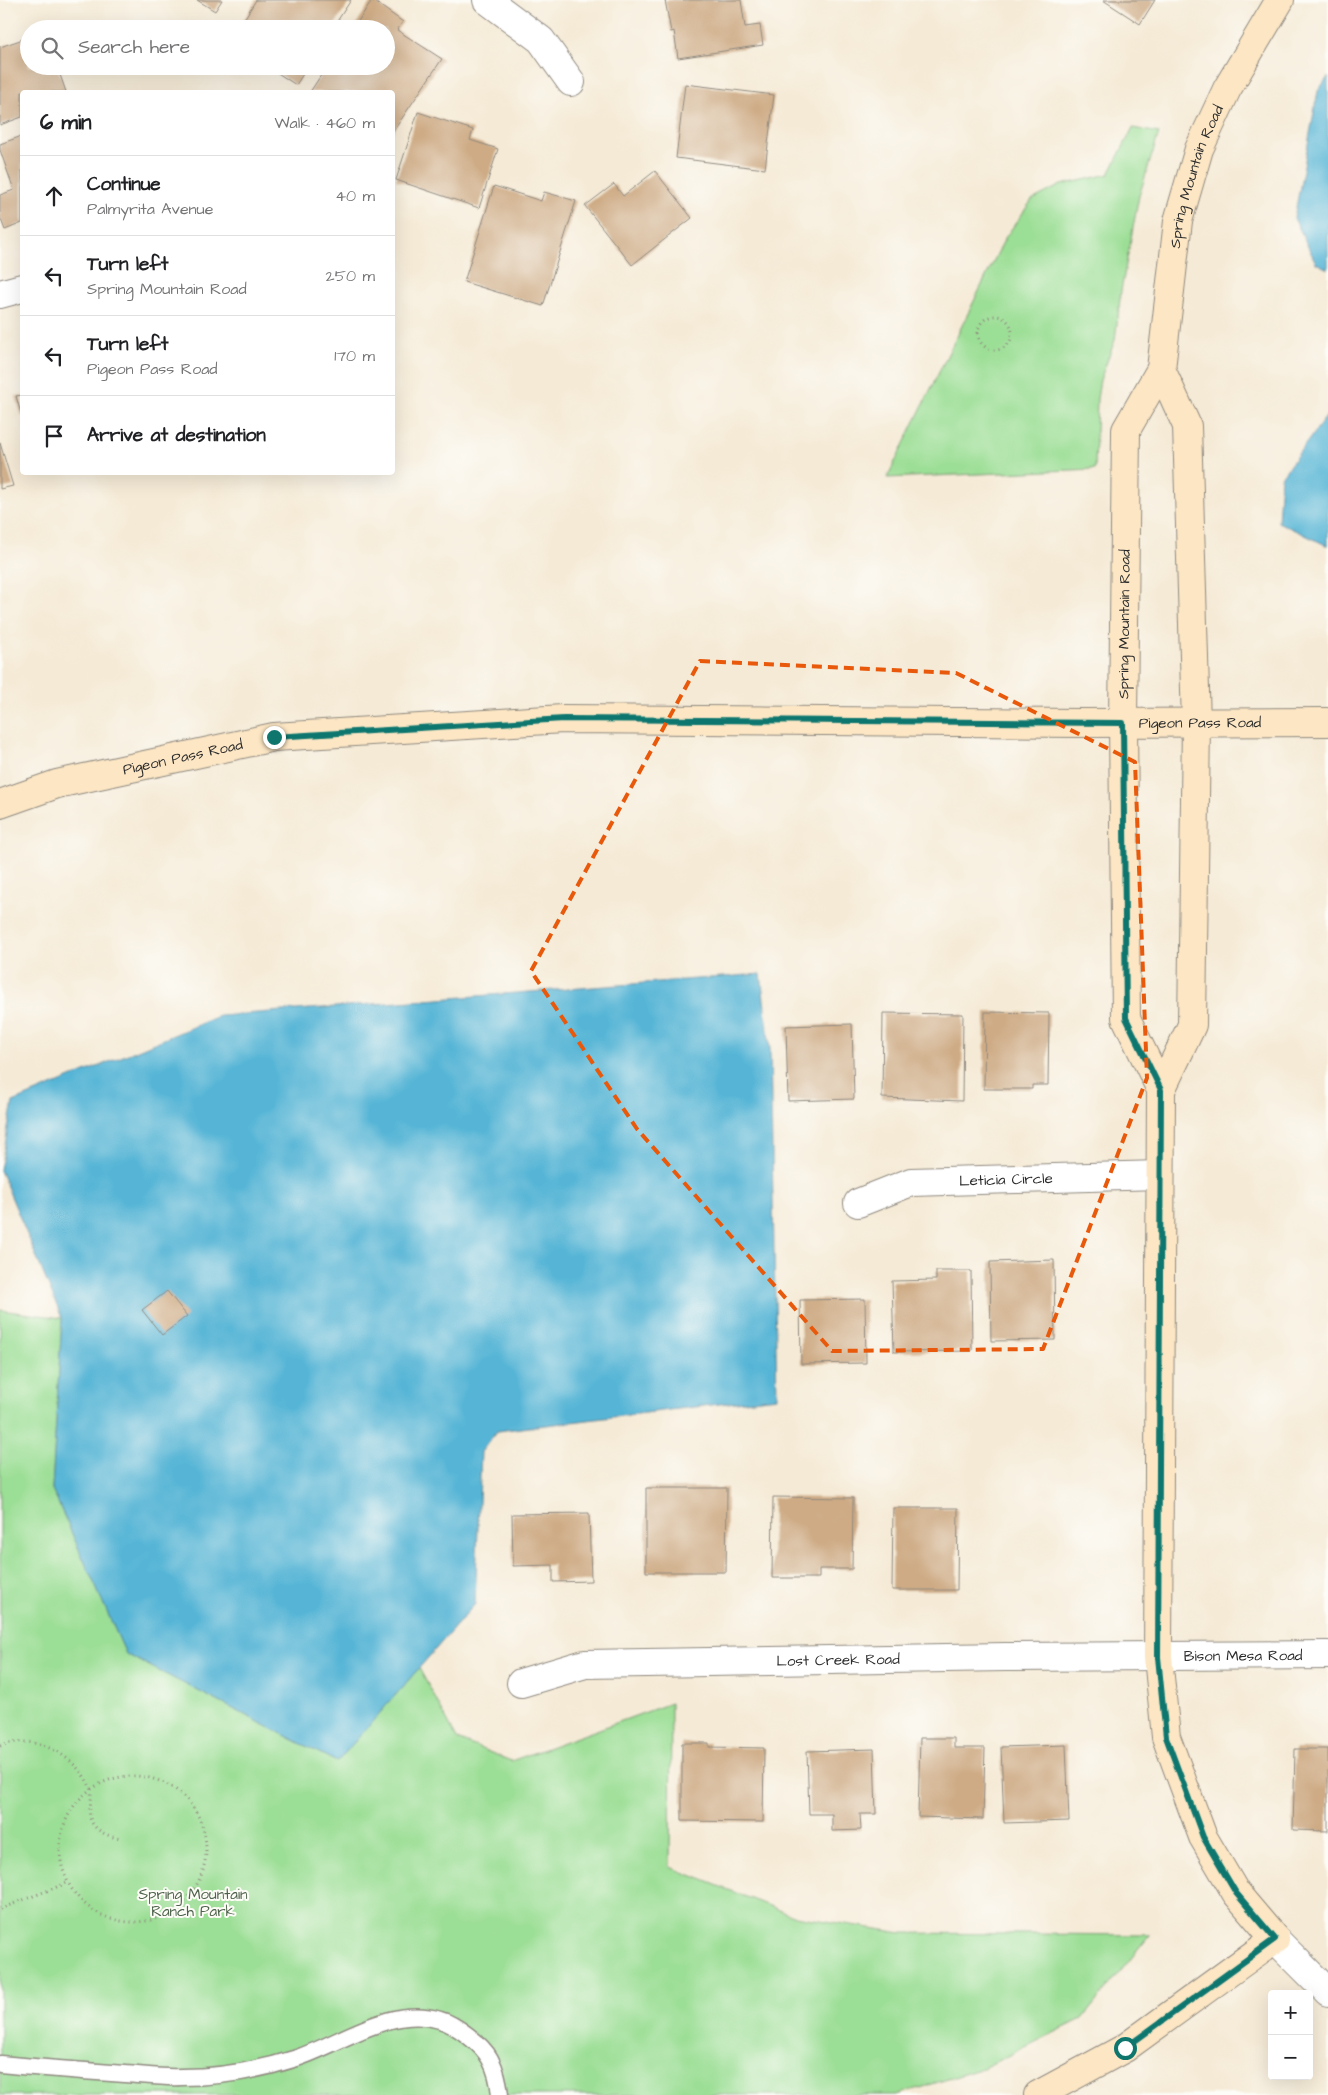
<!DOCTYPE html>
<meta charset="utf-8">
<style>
:root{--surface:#fff;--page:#f6f6f6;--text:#202124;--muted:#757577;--line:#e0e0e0}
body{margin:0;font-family:"Architects Daughter",sans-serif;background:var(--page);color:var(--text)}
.controls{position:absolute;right:15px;bottom:15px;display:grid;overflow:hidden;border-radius:5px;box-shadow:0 5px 20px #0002}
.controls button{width:45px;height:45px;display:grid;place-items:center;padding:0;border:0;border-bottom:1px solid var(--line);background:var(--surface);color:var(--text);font:25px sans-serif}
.stop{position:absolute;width:15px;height:15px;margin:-11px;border:4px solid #0f766e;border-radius:50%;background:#fff}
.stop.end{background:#0f766e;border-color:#fff;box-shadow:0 1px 5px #0008}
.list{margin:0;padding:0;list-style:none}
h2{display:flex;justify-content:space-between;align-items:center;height:65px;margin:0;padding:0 20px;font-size:21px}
h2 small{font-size:16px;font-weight:400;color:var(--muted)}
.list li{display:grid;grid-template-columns:32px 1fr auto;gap:15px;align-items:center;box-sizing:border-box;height:80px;padding:0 20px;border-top:1px solid var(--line)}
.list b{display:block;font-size:19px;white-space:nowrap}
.list p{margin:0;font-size:16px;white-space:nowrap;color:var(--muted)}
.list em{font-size:16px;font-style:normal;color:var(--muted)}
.icon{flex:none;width:28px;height:28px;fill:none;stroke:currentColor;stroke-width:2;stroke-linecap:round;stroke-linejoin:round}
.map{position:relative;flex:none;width:1328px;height:2095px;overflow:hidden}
.search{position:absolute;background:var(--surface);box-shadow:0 5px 20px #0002;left:20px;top:20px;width:375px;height:55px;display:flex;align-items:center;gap:12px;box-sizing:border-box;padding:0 18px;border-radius:28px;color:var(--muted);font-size:19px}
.panel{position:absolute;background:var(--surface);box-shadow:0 5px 20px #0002;left:20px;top:90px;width:375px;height:385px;border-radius:5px}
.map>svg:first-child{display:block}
.green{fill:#9bde95;stroke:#638460}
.water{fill:#57b5d6;stroke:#417080}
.building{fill:#ceab85}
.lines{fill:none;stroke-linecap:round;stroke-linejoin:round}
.lane-casing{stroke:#908a80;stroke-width:19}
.street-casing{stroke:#908a80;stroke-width:30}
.secondary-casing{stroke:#908a80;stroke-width:30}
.path{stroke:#908a80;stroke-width:3;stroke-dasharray:1 4;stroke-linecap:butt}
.lane{stroke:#fff;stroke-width:16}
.street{stroke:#fff;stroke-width:28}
.secondary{stroke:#fce6c4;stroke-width:28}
.route{stroke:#0f766e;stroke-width:6}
.marked{fill:none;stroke:#e8590c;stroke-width:4;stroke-dasharray:10 6;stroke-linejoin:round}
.labels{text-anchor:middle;stroke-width:4;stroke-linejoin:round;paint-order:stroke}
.street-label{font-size:15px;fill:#2b2b2b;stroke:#fdfcf7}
.park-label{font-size:15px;fill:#4d614b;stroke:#fdfcf7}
</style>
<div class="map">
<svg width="1328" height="2095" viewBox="0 0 1328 2095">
<rect width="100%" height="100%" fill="#fdfcf7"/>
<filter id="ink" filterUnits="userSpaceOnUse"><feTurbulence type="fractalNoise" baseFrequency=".02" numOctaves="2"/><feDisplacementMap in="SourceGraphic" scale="10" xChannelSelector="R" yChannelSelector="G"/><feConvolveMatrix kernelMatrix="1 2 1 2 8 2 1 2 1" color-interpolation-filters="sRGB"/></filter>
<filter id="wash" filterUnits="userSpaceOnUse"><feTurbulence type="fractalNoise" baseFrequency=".0096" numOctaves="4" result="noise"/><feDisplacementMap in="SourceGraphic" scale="20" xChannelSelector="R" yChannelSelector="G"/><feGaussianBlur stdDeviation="1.12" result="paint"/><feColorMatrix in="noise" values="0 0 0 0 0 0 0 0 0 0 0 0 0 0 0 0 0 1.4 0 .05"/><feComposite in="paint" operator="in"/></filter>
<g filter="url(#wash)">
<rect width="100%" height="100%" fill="#f5ead6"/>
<!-- green -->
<path class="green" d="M1133,128l26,5 -20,63 -18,95 -6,49 -15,40 -3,19 -2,70 -208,9 118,-240 27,-38 29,-15 48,-11z
M0,1310l62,8 -10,171 74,165 211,108 82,-94 38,71 54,22 160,-58 -1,164 125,49 107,17 248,2 -68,84 -99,49 -86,27h-897z"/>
<!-- water -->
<path class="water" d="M1328,77v192l-12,-6 -22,-45 24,-127z
M1328,414v132l-50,-24 3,-45z
M761,974l9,75 7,348 -280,34 -16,21 -6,152 -138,158 -211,-108 -74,-165 10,-171 -62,-148 13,-68 206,-86z"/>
<g id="blocks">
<!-- building -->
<path class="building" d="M197,0h25l-7,11z
M256,0h95l-19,29h-94z
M372,0l31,22 -6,8 45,29 -50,74v-41h-82l17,-26h59v-37h-33z
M665,0h76l4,27 15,-2 3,20 -85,13 -4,-27 -3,1z
M1103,0h52l-15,24z
M29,37v29h28l9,26h-44v25l-22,8v-78z
M267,66h41l-12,19z
M685,84l89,11 -9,74 -89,-11z
M418,112l55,18 -3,10 28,9 -19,59 -83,-28z
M22,136v87l-17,7 -5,-13v-22l14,-5 -14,-40v-6z
M655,171l37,47 -60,47 -47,-59 29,-22 9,12z
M494,186l47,15 3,-9 32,9 -33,105 -79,-24z
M22,395v22l-6,-21z
M0,443l13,43 -13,3z
M985,1012l64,1 -1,72h-16v4h-48z
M883,1013l80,1 -1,87 -80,-3z
M852,1024l2,75 -66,2 -2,-75z
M1054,1260l1,80 -64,1 -1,-79z
M936,1271h35l1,80 -78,1 -2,-71 44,-1z
M167,1291l20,25 -25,19 -20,-25z
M865,1299l1,64 -65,1 -1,-64z
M646,1488h81l-1,84h-80z
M773,1497l80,1 -1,71h-33v9h-47z
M893,1508h65l-1,82h-65z
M589,1513l2,68 -38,1v-17l-40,1 -1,-52z
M920,1738h34v10h31l-2,71 -65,-2z
M682,1743h27v4l55,1 -1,74 -81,-1z
M1066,1745l3,76 -65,2 -3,-76z
M874,1749l2,65h-16l1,16 -29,1v-17h-23l-2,-63z
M1295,1749h33v82l-35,-1z"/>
</g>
</g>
<g filter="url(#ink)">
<use href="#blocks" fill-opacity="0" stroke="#908a80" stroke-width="1"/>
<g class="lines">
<!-- lane casing -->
<g class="lane-casing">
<path id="lane" d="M0,2064c41,4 83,7 125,10 18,1 37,4 56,3 38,0 79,-7 116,-19 45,-15 94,-53 143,-38 15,4 42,24 50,39 6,11 9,24 10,36"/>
</g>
<!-- street casing -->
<g class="street-casing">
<g id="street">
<path d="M487,0l54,40 30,42"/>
<path d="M0,294l22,-6"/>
<path id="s1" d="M858,1203l53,-21 249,-7"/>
<path id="s2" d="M521,1683l64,-19 420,-7 323,-2"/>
<path d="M1275,1939l53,53"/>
</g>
</g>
<!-- secondary casing -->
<g class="secondary-casing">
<g id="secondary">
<path id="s3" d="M0,804l57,-20 217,-47 289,-18 520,4 245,-1"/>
<path id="s4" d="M1161,1090l-35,-72 -3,-295 3,-293 35,-61 17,-148 21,-72 28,-60 53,-89"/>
<path d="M1038,2095l87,-47 150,-109 -39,-46 -33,-56 -37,-100 -8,-80 3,-567 31,-65 4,-302 -9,-297 -26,-57"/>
</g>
</g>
<!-- path -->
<path class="path" d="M978 333a17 17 0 1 1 34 0a17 17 0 1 1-34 0Z
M0,1746c33,-14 76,9 90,41 4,9 -2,21 0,31 4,13 18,18 30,21
M60 1849a73 73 0 1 1 146 0a73 73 0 1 1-146 0Z
M0,1909l67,-26"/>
<!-- lane -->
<use href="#lane" class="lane"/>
<!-- street -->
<use href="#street" class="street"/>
<!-- secondary -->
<use href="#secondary" class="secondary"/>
</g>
</g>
<g class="lines" filter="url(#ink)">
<!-- route -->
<path class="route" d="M274,737l290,-18 559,4 3,295 35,72 -3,567 8,80 37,100 33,56 39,46 -150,109"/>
</g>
<!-- marked area -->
<path class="marked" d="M700,661l256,12 179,89 12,316 -104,271 -211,2 -195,-222 -106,-158z"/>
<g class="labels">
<!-- street labels -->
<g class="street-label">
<text dy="5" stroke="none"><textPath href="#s4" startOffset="935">Spring Mountain Road</textPath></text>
<text dy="5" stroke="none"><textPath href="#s4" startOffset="474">Spring Mountain Road</textPath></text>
<text dy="5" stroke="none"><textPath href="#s3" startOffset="1209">Pigeon Pass Road</textPath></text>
<text dy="5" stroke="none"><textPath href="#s3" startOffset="189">Pigeon Pass Road</textPath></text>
<text dy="5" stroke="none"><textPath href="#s1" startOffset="152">Leticia Circle</textPath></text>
<text dy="5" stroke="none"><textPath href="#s2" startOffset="725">Bison Mesa Road</textPath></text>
<text dy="5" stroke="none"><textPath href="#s2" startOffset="320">Lost Creek Road</textPath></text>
</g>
<!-- park labels -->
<g class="park-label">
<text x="193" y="1899">Spring Mountain<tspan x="193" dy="17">Ranch Park</tspan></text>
</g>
</g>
</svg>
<div class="controls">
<button>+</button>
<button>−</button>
</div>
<div class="stop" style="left:1125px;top:2048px"></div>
<div class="stop end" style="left:274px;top:737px"></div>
<div class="search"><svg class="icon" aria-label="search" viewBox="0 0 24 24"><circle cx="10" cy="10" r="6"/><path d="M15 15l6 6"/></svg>Search here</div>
<section class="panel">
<h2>6 min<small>Walk · 460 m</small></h2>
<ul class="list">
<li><svg class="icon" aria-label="ahead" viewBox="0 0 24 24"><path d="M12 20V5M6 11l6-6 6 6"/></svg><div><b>Continue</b><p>Palmyrita Avenue</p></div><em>40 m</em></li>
<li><svg class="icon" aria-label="left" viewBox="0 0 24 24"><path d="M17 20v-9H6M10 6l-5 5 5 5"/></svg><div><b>Turn left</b><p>Spring Mountain Road</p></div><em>250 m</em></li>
<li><svg class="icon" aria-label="left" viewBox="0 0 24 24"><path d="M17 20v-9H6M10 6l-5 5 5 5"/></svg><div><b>Turn left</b><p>Pigeon Pass Road</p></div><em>170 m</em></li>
<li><svg class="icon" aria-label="arrive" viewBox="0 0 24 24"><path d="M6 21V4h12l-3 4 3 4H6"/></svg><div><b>Arrive at destination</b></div></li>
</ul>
</section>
</div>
